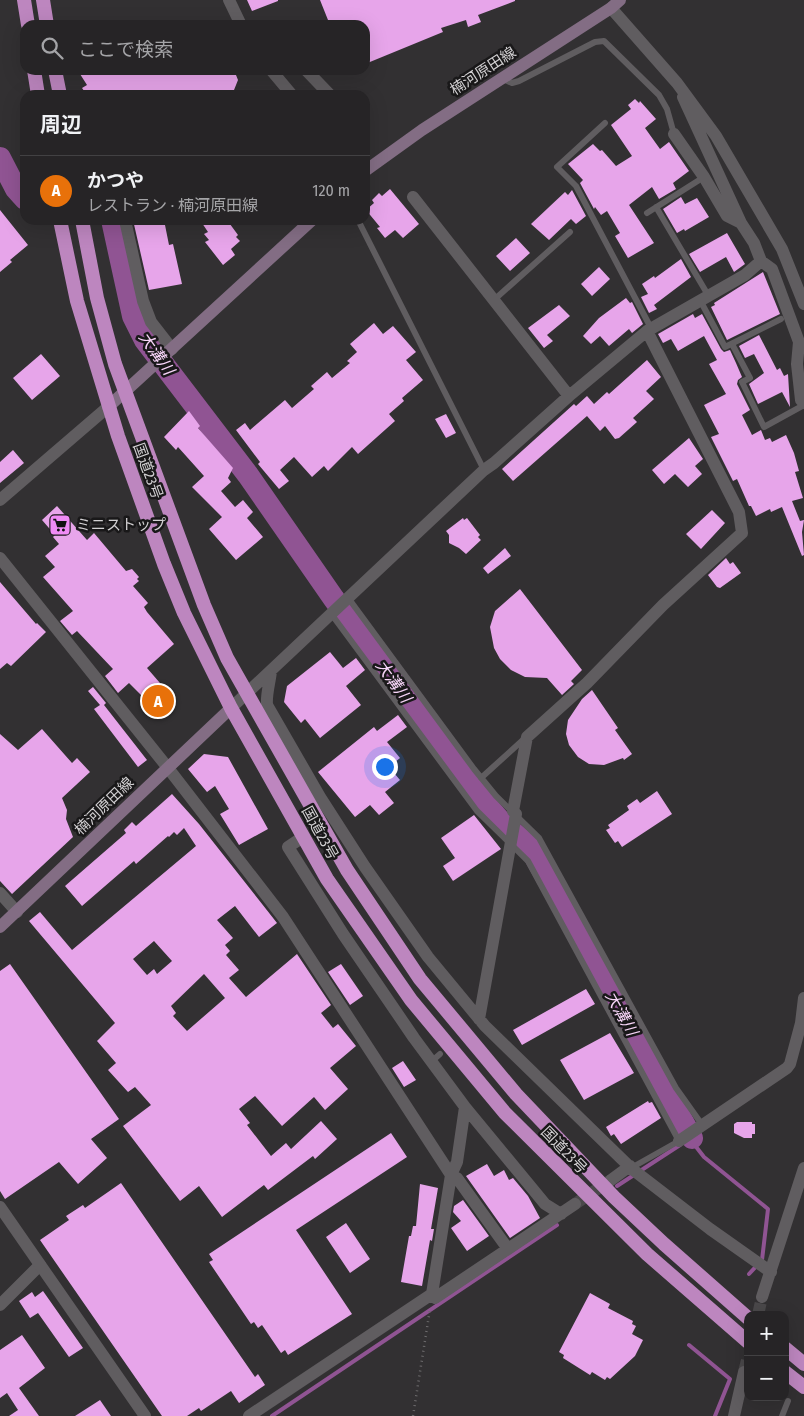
<!DOCTYPE html>
<html lang="ja">
<meta charset="utf-8">
<style>
:root{--surface:#262426;--page:#323032;--text:#f1f3f6;--muted:#a4a4a7;--line:#424143;--accent:#f08bf6}
body{margin:0;font-family:"Fira Sans Condensed","Noto Sans JP",sans-serif;background:var(--page);color:var(--text)}
.controls{position:absolute;right:15px;bottom:15px;display:grid;overflow:hidden;border-radius:10px;box-shadow:0 5px 20px #0002}
.controls button{width:45px;height:45px;display:grid;place-items:center;padding:0;border:0;border-bottom:1px solid var(--line);background:var(--surface);color:var(--text);font:25px sans-serif}
.you{position:absolute;left:384px;top:766px;width:18px;height:18px;margin:-12px;border:4px solid #fff;border-radius:50%;background:#1a73e8;box-shadow:0 0 0 8px #1a73e833}
.badge{display:grid;place-items:center;width:32px;height:32px;border-radius:50%;background:var(--accent);color:#fff;font-size:16px;font-weight:700}
.pin{position:absolute;translate:-50% -50%;border:2px solid #fff;box-shadow:0 1px 5px #0006}
.list{margin:0;padding:0;list-style:none}
h2{display:flex;justify-content:space-between;align-items:center;height:65px;margin:0;padding:0 20px;font-size:21px}
h2 small{font-size:16px;font-weight:400;color:var(--muted)}
.list li{display:grid;grid-template-columns:32px 1fr auto;gap:15px;align-items:center;box-sizing:border-box;height:70px;padding:0 20px;border-top:1px solid var(--line)}
.list b{display:block;font-size:19px;white-space:nowrap}
.list p{margin:0;font-size:16px;white-space:nowrap;color:var(--muted)}
.list em{font-size:16px;font-style:normal;color:var(--muted)}
.icon{flex:none;width:28px;height:28px;fill:none;stroke:currentColor;stroke-width:2;stroke-linecap:round;stroke-linejoin:round}
.map{position:relative;flex:none;width:804px;height:1416px;overflow:hidden}
.search{position:absolute;background:var(--surface);box-shadow:0 5px 20px #0002;left:20px;top:20px;width:350px;height:55px;display:flex;align-items:center;gap:12px;box-sizing:border-box;padding:0 18px;border-radius:15px;color:var(--muted);font-size:19px}
.panel{position:absolute;background:var(--surface);box-shadow:0 5px 20px #0002;left:20px;top:90px;width:350px;height:135px;border-radius:15px}
.map>svg:first-child{display:block}
.lines{fill:none;stroke-linecap:round;stroke-linejoin:round}
.stream{stroke:#905493;stroke-width:4}
.river{stroke:#905493;stroke-width:22}
.building{fill:#e7a5ea;fill-rule:evenodd}
.minor-tunnel{stroke:#4a484a;stroke-width:12;stroke-dasharray:12 6;stroke-linecap:butt}
.path{stroke:#6d6b6d;stroke-width:2.5;stroke-dasharray:1 4;stroke-linecap:butt}
.service{stroke:#605d60;stroke-width:6}
.minor{stroke:#605d60;stroke-width:12}
.tertiary{stroke:#605d60;stroke-width:12}
.secondary{stroke:#836d84;stroke-width:12}
.trunk{stroke:#bd86bf;stroke-width:14}
.labels{text-anchor:middle;stroke-width:5;stroke-linejoin:round;paint-order:stroke}
.street-label{font-size:15px;fill:#d2d0d2;stroke:#191819}
.poi-label{font-size:15px;fill:#d2d0d2;stroke:#191819;text-anchor:start}
.water-label{font-size:16px;font-style:italic;fill:#f7d5f8;stroke:#191819}
</style>
<div class="map">
<svg width="804" height="1416" viewBox="0 0 804 1416">
<rect width="100%" height="100%" fill="#323032"/>
<g class="lines">
<!-- stream -->
<path class="stream" d="M690,1139l14,18 64,52 -6,51 -13,14
M617,1186l63,-41
M689,1345l41,34 -15,37
M272,1416l285,-191"/>
<!-- river -->
<path class="river" d="M0,158l16,31 9,10
M112,220l21,96 12,24 103,135 86,124 149,202 21,24 25,21 163,292"/>
</g>
<!-- building -->
<path class="building" d="M247,0h31v1l-26,10z
M320,0h195v1l-37,14 3,7 -13,5 -2,-7 -25,8 2,4 -78,32v-39h-35z
M88,70h146l4,10 -4,10 -8,5h-139l-5,-7 5,-3 -7,-11z
M635,99l4,4 1,-2 16,18 -11,9 15,21 9,-7 20,29 -16,12 3,6 -17,10 -7,-12 -23,18 25,38 -26,15 -13,-22 5,-3 -13,-22 -6,4 -6,-8 -1,2 -14,-26 3,-3 -15,-16 25,-20 7,7 2,-1 14,16 16,-10 -21,-31 20,-16 -3,-4z
M390,189l29,35 -16,14 -8,-8 -10,8 -8,-10 3,-1 -14,-17 8,-7 -2,-3 7,-7 3,3z
M572,190l14,26 -10,8 -5,-5 -22,21 -18,-16 34,-32 3,3z
M681,197l4,7 12,-6 12,19 -24,14 -1,-2 -7,4 -14,-24z
M0,210l28,35 -18,15 2,2 -12,10z
M133,220h31l5,25 4,-1 9,40 -33,6z
M200,220h27l11,15 -2,2 4,4 -9,8 4,6 -12,10 -18,-23 4,-2 -5,-6 4,-2z
M727,233l18,31 -11,8 -8,-15 -26,15 -11,-18z
M516,238l14,15 -20,18 -14,-15z
M681,259l10,18 -37,28 3,4 -8,4 -8,-16 7,-3 -6,-10 12,-8 1,2z
M599,267l11,12 -18,17 -11,-12z
M763,272l17,42 -53,26 -16,-33 4,-2 -1,-2z
M626,298l4,5 2,-1 11,22 -11,9 -3,-4 -20,17 -9,-10 -9,8 -8,-8 16,-18z
M559,305l11,11 -23,19 6,6 -9,7 -16,-20z
M693,314l2,4 7,-4 19,35 3,3 6,-2 6,13 6,14 -4,3 -1,4 13,26 -8,5 10,20 9,-5 4,10 5,-2 2,4 14,-7 8,18 5,18 -4,1 8,26 -11,3 8,20 4,-1 -2,12 2,23 -2,1 -20,-49 -11,5 -1,-3 -14,7 -5,-10h-2l-12,-27 -4,2 -22,-44 8,-3 -15,-29 22,-11 -17,-30 8,-4 -13,-24 -26,15 -7,-12 -8,4 -5,-9z
M374,323l9,11 10,-8 23,26 -10,8 17,20 -21,18 2,3 -15,13 6,7 -37,33 -6,-7 -24,24 -4,-5 -12,11 -18,-20 -14,13 9,11 -10,8 -21,-25 2,-2 -24,-32 9,-7 5,7 35,-30 7,8 22,-19 -3,-3 16,-14 5,6 18,-15 -3,-2 10,-9 -7,-8z
M759,335l18,35 3,-2 4,8 4,-2 2,33 -8,-15 -24,12 -9,-20 15,-11 -10,-19 -9,4 -6,-12z
M41,354l19,22 -28,24 -19,-22z
M647,360l14,17 -15,14 8,8 -21,19 4,4 -18,16 -4,1 -10,-13 -5,5 -13,-15 -74,65 -11,-12 72,-65 2,2 11,-10 7,8 13,-12 2,2z
M189,411l11,15 -2,2 35,40 -5,10 3,4 -10,9 14,16 8,-7 10,12 -6,6 16,19 -27,23 -27,-31 13,-12 -30,-30 12,-11 -26,-29 -2,3 -12,-13z
M446,414l10,19 -10,5 -11,-19z
M689,438l14,21 -8,7 7,8 -14,13 -13,-13 -11,10 -12,-14z
M13,450l11,13 -24,20v-21z
M57,506l30,34 7,-7 32,38 6,-2 7,8 -2,2 2,2 -6,5 15,17 -4,4 3,5 27,32 -27,24 19,22 -3,2 3,2 -14,12 -23,-23 -11,10 -13,-17 8,-7 -36,-38 -5,4 -12,-14 13,-10 -30,-34 12,-10 -10,-11 14,-12 -6,-7 2,-2 -13,-15z
M712,510l13,13 -24,26 -15,-15z
M463,518l1,2 3,-2 13,17 -2,2 3,3 -15,14 -7,-6 -10,-5v-8l-3,-4z
M505,548l6,8 -23,18 -5,-6z
M726,558l4,6 3,-2 8,11 -21,15 -3,-1 -9,-12z
M0,582l36,42 1,-1 9,9 -35,34 -4,-3 -7,6z
M520,589l62,81 -11,11 3,3 -12,11 -15,-17 -22,-1 -14,-7 -11,-11 -6,-11 -4,-21 5,-16z
M330,652l13,16 13,-10 9,12 -19,16 15,19 -41,33 -15,-19 -4,4 -17,-21 3,-16z
M93,687l13,16 -2,2 43,55 -9,7 -44,-58 6,-4 -12,-14z
M592,690l26,38 -3,2 17,24 -8,6 -1,-2 -19,7 -15,-1 -11,-7 -9,-12 -3,-11 2,-14 14,-21z
M398,715l9,12 -20,15 13,16 -11,9 11,13 -15,12 9,11 -15,12 -9,-10 -15,12 -37,-45 56,-45 3,4z
M42,729l30,34 5,-5 13,14 -28,26 5,12 -1,9 7,18 -61,57 -12,-13v-147l18,16z
M204,754l24,3 40,72 -29,16 -19,-31 9,-5 -14,-23 -8,6 -19,-23z
M657,791l15,23 -50,33 -4,-6 -3,2 -9,-13 4,-2 -2,-3 21,-15 -2,-4 10,-7 3,4z
M172,794l27,30 78,99 -18,14 -24,-31 -18,14 16,18 -8,7 5,6 -4,4 13,15 -10,8 17,19 51,-43 34,51 -10,8 12,15 5,-4 18,22 -26,22 18,21 -23,21 -11,-13 -32,29 -27,-30 -16,13 11,14 -3,2 24,31 15,-13 5,6 30,-28 16,18 -22,20 -2,-3 -45,34 -4,-5 -42,32 -23,-31 -19,15 -57,-75 28,-21 -16,-18 -7,5 -20,-22 8,-7 -19,-22 18,-18 -86,-102 11,-9 32,38 124,-104 -12,-18 -7,7 -3,-3 -5,5 -1,-1 -32,28 -2,-3 -52,45 -17,-20 61,-53 -2,-3 8,-8 4,4zM154,941l18,20 -15,13 -3,-5 -7,6 -14,-16zM204,974l21,24 -38,33 -14,-15 3,-3 -5,-7z
M474,815l27,34 -48,32 -10,-15 12,-8 -14,-20z
M10,964l109,155 -28,20 16,19 -29,26 -19,-22 -54,37 -5,-8v-220z
M341,964l22,32 -13,9 -22,-33z
M586,989l9,15 -73,41 -9,-15z
M610,1033l24,40 -50,27 -24,-40z
M403,1061l13,19 -12,7 -12,-19z
M648,1101l1,2 3,-1 9,16 -40,26 -7,-10 -3,2 -5,-9z
M737,1122h15v2h3v10h-3v4h-8l-10,-5v-9z
M391,1133l16,24 -111,73 56,84 -64,41 -3,-5 -4,3 -19,-28 -4,3 -4,-6 -3,2 -42,-62 4,-2 -4,-6z
M487,1164l7,12 10,-6 5,10 4,-2 15,18 12,22 -30,20 -44,-62z
M121,1183l134,194 3,-3 7,11 -26,18 -8,-12 -30,20 -2,-3 -12,8h-25l-122,-176 29,-20 -3,-4 17,-11 2,3z
M420,1184l18,4 -7,41h3l-2,12 -2,-1 -8,46 -21,-4 8,-46h2l2,-10h3z
M463,1200l26,36 -22,15 -16,-23 10,-7 -8,-9 1,-6z
M346,1223l24,36 -20,14 -24,-36z
M43,1291l40,57 -14,9 -31,-44 -8,5 -11,-17 13,-9 3,5z
M590,1293l20,11 -2,4 25,13 -1,3 4,2 -4,8 11,6 -8,16 -25,23 -3,-2 -2,3 -13,-8 -2,3 -27,-17 1,-3 -5,-3z
M22,1335l23,33 -26,20 20,28h-30l9,-6 -11,-17 -7,5v-48z
M100,1400l11,16h-36z"/>
<g class="lines">
<!-- minor-tunnel -->
<path class="minor-tunnel" d="M575,1204l36,-24
M758,1315l4,-18
M744,1372l4,-16"/>
<!-- path -->
<path class="path" d="M413,1416l17,-107"/>
<!-- service -->
<path class="service" d="M503,79l9,4 7,-2 76,-39 9,-1 55,54 8,14 7,25
M605,123l-48,44 19,19 75,142
M656,207l52,88
M647,213l57,-36
M358,220l126,250
M495,299l75,-67
M700,300l25,47 56,-28
M732,344l18,34 -8,4 22,45 40,-22
M349,599l125,170 22,27 43,42 137,250 27,38
M332,615l145,196 51,50 151,280 -48,27
M481,778l43,-39
M432,1061l8,-7
M782,1416l6,-15"/>
<!-- minor -->
<path class="minor" d="M229,0l12,25
M611,8l66,75 39,53 66,113 22,55
M271,70l21,25
M306,70l24,25
M683,97l58,126 13,20 7,18 11,8 27,73 -2,22 4,36 3,3
M674,134l30,43 23,39 14,7
M413,197l156,199
M125,220l18,81 8,21 21,27
M0,558l168,210 115,149 168,258 -19,119 -183,122
M271,671c-1,11 -5,23 -4,34l53,92 45,70 63,90 57,69 147,143 78,60 61,43
M231,708l253,-238 10,-7 75,-67 78,-65 98,-56 16,-14
M513,811l14,-74 60,-54 76,-78 79,-72 -3,-21 -92,-181
M303,837l-15,10 55,87 71,104 51,69 80,97 16,10
M0,893l17,19
M479,1019l37,-205
M465,1107l-8,55 -6,13 6,3 51,71
M679,1141l108,-73 3,-4 11,-41 3,-25
M611,1180l19,-14
M432,1294l3,4 140,-94
M762,1297l42,-129
M0,1305l40,-40
M734,1416l10,-44"/>
<!-- tertiary -->
<path class="tertiary" d="M0,500l108,-93
M0,1207l145,209"/>
<!-- secondary -->
<path class="secondary" d="M365,171l57,-41 189,-122 9,-8
M108,407l204,-187
M0,927l231,-219"/>
<!-- trunk -->
<path class="trunk" d="M24,0l4,25
M43,0l4,25
M34,70l4,25
M55,70l5,25
M60,220l17,81 41,135 46,128 20,49 47,95 96,171 84,121 94,113 142,141 101,88
M82,220l15,78 18,66 89,241 23,53 120,212 73,109 96,115 98,103 50,47 84,74
M785,1348l19,16
M785,1372l19,15"/>
</g>
<!-- icons -->
<defs>
<g id="supermarket-square" transform="scale(1.125)"><rect x="-9" y="-9" width="18" height="18" rx="4" fill="#f08bf6" stroke="#191819"/><path d="M-6-5.5h2.5l.6 2H6L4.5 2H-2.5L-4.4-4H-6ZM-1.5 3.2a1.3 1.3 0 1 0 .1 0ZM3 3.2a1.3 1.3 0 1 0 .1 0Z" fill="#111"/></g>
</defs>
<g fill-rule="evenodd">
<use href="#supermarket-square" x="60" y="525"/>
</g>
<g class="labels">
<!-- street labels -->
<g class="street-label">
<text transform="translate(483 71) rotate(-33)" y="5">楠河原田線</text>
<text transform="translate(148 471) rotate(70)" y="5">国道23号</text>
<text transform="translate(104 806) rotate(-44)" y="5">楠河原田線</text>
<text transform="translate(320 833) rotate(61)" y="5">国道23号</text>
<text transform="translate(564 1150) rotate(46)" y="5">国道23号</text>
</g>
<!-- poi labels -->
<g class="poi-label">
<text x="76" y="530">ミニストップ</text>
</g>
<!-- water labels -->
<g class="water-label">
<text transform="translate(157 353) rotate(55)" y="6">大溝川</text>
<text transform="translate(394 681) rotate(54)" y="6">大溝川</text>
<text transform="translate(622 1013) rotate(61)" y="6">大溝川</text>
</g>
</g>
</svg>
<div class="controls">
<button>+</button>
<button>−</button>
</div>
<div class="you"></div>
<div class="pin badge" style="left:158px;top:701px;background:#e8710a">A</div>
<div class="search"><svg class="icon" aria-label="search" viewBox="0 0 24 24"><circle cx="10" cy="10" r="6"/><path d="M15 15l6 6"/></svg>ここで検索</div>
<section class="panel">
<h2>周辺<small></small></h2>
<ul class="list">
<li><span class="badge" style="background:#e8710a">A</span><div><b>かつや</b><p>レストラン · 楠河原田線</p></div><em>120 m</em></li>
</ul>
</section>
</div>
